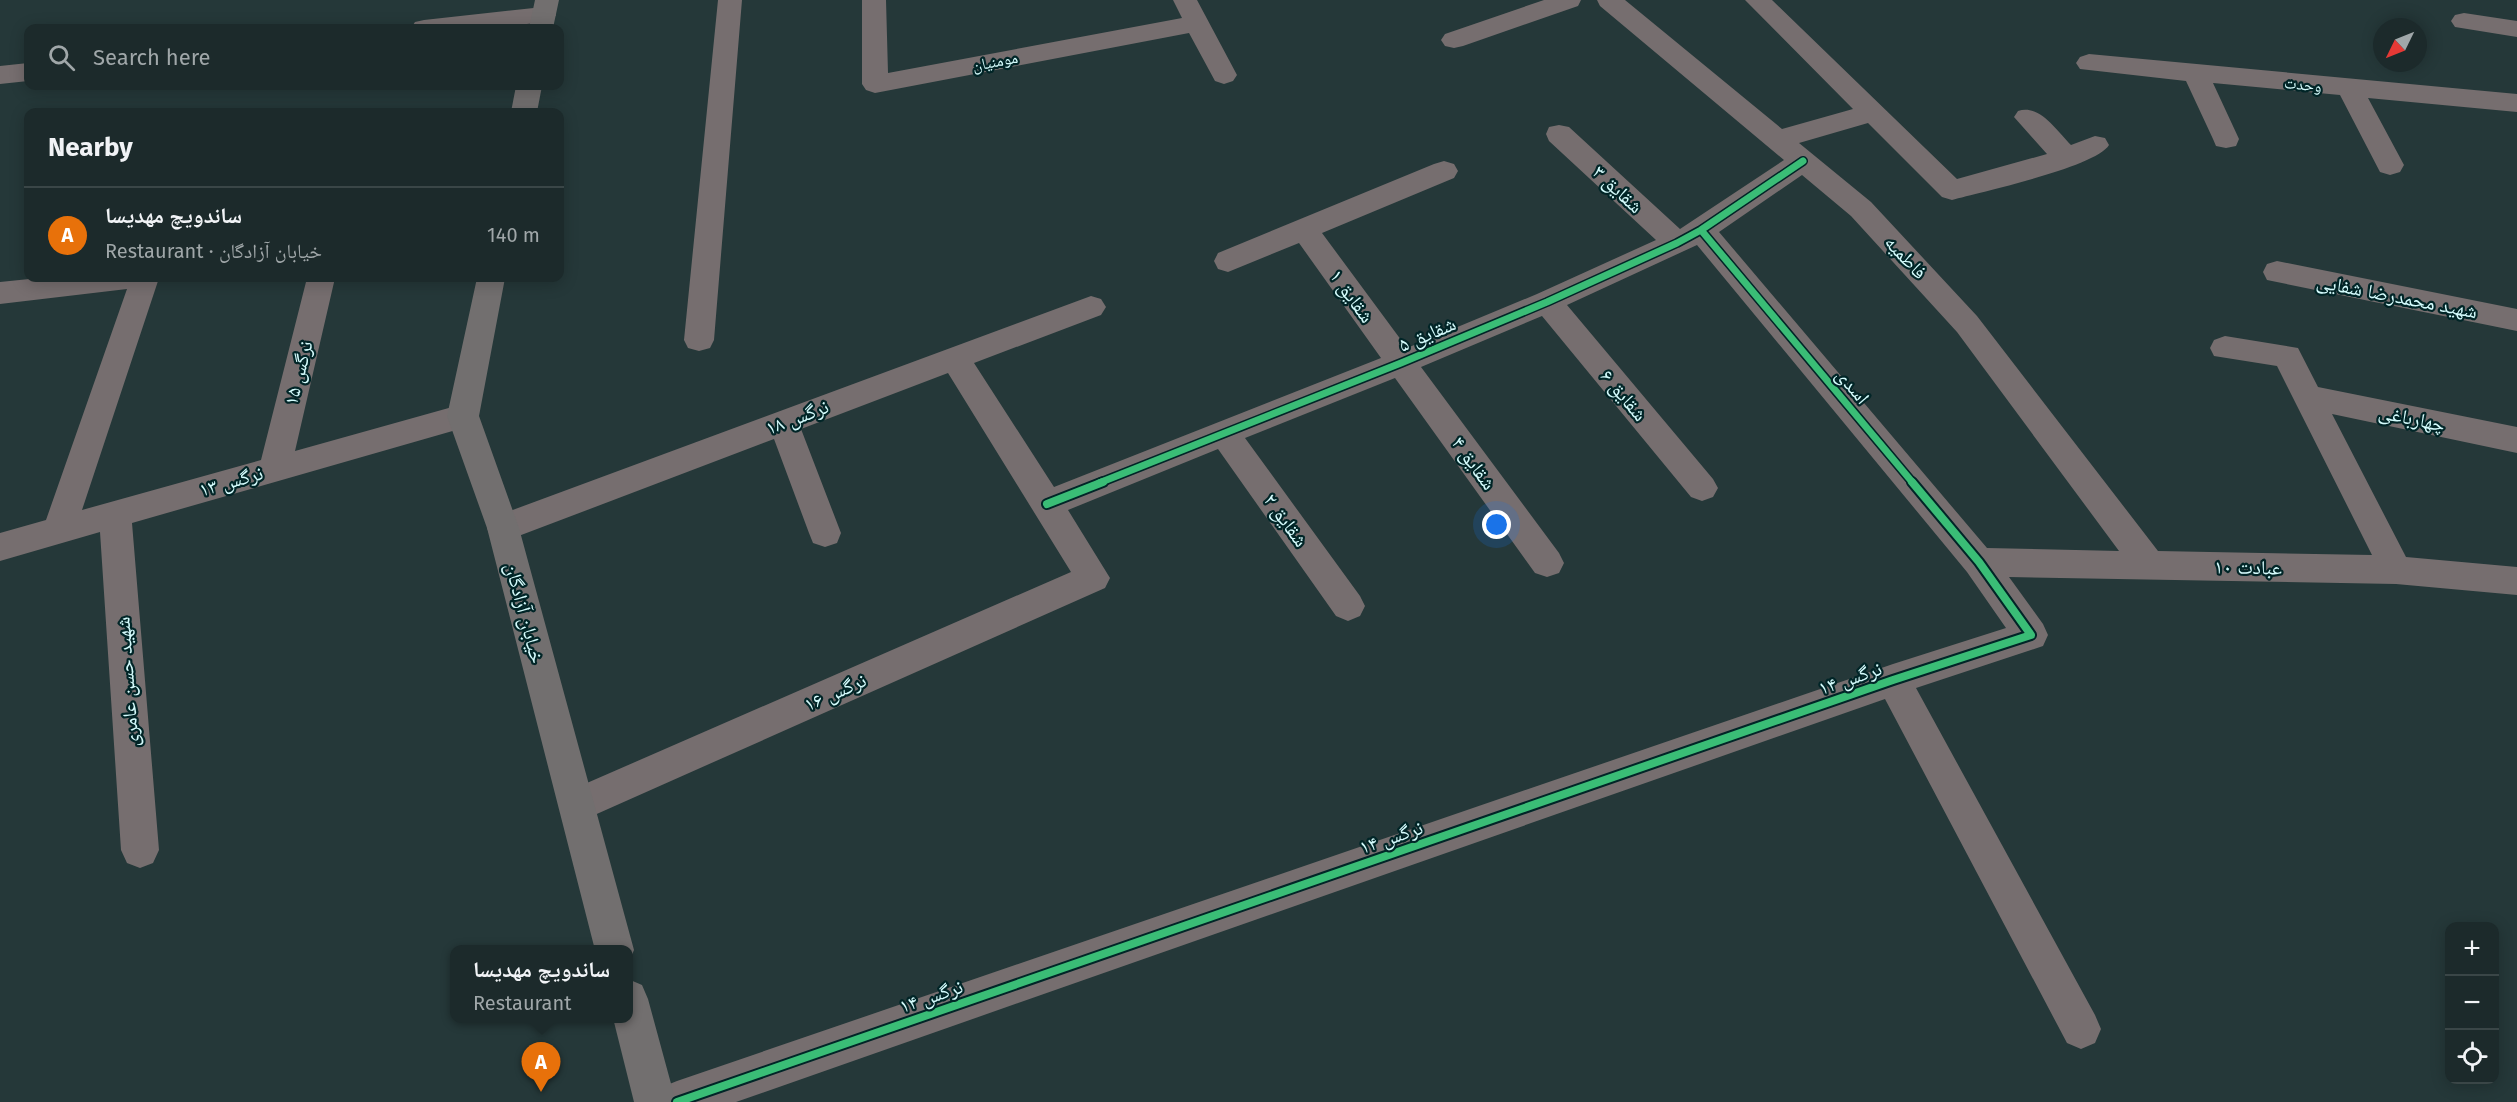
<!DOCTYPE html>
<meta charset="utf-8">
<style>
:root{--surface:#1c2a2b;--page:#293637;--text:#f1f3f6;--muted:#a0a7a9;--line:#3a4647;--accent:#8c9099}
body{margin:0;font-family:"Fira Sans","Noto Naskh Arabic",sans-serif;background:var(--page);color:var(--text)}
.controls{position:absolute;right:18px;bottom:18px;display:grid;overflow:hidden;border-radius:12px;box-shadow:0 3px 15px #0003}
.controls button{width:54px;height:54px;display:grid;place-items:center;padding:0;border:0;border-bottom:2px solid var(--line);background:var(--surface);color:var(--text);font:30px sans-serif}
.compass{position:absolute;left:2373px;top:18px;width:54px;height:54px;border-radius:50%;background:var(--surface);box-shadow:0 3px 15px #0003;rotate:227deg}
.you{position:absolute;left:1497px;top:525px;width:21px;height:21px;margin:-15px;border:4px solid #fff;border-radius:50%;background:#1a73e8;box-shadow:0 0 0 9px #1a73e833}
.badge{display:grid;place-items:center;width:39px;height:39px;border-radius:50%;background:var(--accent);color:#fff;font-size:20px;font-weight:700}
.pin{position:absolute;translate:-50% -50px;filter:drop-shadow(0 2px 3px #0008)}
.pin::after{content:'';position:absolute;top:32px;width:21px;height:18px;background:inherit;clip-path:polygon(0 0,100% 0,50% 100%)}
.popup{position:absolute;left:450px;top:945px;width:183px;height:78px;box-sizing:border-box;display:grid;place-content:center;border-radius:12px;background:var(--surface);filter:drop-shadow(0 2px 4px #0005);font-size:20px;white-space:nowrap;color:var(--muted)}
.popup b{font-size:22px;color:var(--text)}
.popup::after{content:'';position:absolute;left:50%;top:100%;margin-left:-12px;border:12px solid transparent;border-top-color:var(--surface)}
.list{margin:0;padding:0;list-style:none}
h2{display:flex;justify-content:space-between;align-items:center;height:78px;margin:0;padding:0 24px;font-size:26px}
h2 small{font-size:20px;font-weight:400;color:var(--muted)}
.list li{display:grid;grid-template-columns:39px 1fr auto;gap:18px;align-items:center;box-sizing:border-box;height:96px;padding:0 24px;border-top:2px solid var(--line)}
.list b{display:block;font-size:22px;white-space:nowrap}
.list p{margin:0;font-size:20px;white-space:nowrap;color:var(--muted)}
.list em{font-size:20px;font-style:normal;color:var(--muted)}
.icon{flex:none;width:33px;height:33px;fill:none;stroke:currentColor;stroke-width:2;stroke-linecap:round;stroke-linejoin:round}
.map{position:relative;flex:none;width:2517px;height:1102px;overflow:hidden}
.search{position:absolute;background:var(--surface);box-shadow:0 3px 15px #0003;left:24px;top:24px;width:540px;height:66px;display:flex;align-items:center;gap:15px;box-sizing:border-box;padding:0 21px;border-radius:12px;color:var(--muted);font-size:22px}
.panel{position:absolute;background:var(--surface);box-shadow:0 3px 15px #0003;left:24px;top:108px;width:540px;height:174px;border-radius:12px}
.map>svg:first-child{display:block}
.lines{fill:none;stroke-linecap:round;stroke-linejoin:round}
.minor{fill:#766e6f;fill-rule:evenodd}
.major{fill:#726f6f;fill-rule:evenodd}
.cycleway-far1-casing{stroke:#012527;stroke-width:10}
.cycleway-casing{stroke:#012527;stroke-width:12}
.cycleway-far1{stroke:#3abd76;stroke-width:7}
.cycleway{stroke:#3abd76;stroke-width:8}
.labels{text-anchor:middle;stroke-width:4.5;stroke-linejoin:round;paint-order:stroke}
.far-street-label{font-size:16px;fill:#d5fcfd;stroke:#012527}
.street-label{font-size:20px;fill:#d5fcfd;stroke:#012527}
</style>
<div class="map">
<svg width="2517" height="1102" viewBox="0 0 2517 1102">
<rect width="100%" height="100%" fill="#253839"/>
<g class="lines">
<!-- minor -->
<path class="minor" d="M718,0h24l-28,340 -4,8 -11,3 -11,-3 -4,-8z
M862,0h24l2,73 294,-55 -9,-18h24l40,75 -4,6 -9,3 -9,-3 -26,-48 -314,60 -9,-3 -4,-6z
M1544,0h37l-3,6 -115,40 -9,2 -9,-2 -4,-6 4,-6z
M1597,0h28l157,129 71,-20 -108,-109h27l185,179 90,-25 -33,-37 4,-6c22,-7 38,19 53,34l24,-9 10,2 4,7c-13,22 -128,47 -157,55l-10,-3 -74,-74 -69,20 72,59 106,114 181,235 214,4 -95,-189 -63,-10 -4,-8 4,-8 11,-4 73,12 20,39 199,40v26l-185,-39 74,143 111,10v28l-121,-11 -387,-7 34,47 5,11 -5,11 -127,42 179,327 6,14 -6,14 -14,6 -14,-6 -182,-344 -1149,403h-80l6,-15 15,-6 1216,-417 113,-36 -39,-56 -270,-327 -130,60 146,174 5,9 -5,9 -11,4 -11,-4 -149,-181 -121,51 138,186 5,10 -5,10 -12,4 -12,-4 -140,-195 -150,60 115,158 5,10 -5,10 -12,5 -12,-5 -118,-167 -150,61 42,68 -5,10 -515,229 -13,5 -13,-5 -5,-12 5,-12 507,-221 -123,-199 -147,56 40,104 -4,10 -12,4 -12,-4 -4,-10 -35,-94 -271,103 -12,-4 -4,-10 4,-10 600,-222 10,3 5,8 -5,8 -127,48 80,124 327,-129 -82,-115 -71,29 -10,-3 -4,-8 4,-8 216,-89 10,-3 10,3 4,7 -4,7 -132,55 85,115 130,-54 119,-54 -107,-99 -3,-7 3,-7 10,-2 10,2 111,102 104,-69 -184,-154zM1802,175l49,41 106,116 162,219 -132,-3 -268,-316z
M543,7l9,2 4,6 -4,6 -58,7h-83l4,-6 9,-2z
M2464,13l53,8v16l-62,-10 -4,-6 4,-6z
M2089,54l428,40v18l-149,-14 36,67 -4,7 -10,3 -10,-3 -40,-77 -127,-12 26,56 -3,7 -10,2 -10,-2 -3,-7 -27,-58 -106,-12 -4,-6 4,-6z
M28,63v18l-28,3v-18z
M2277,261l240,48v22l-250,-51 -4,-8 4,-8z
M39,278h120l-77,232 179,-50 46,-182h28l-40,173 168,-47 11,3 5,9 -5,9 -11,3 -331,95 27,327 -6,13 -13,5 -13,-5 -6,-13 -21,-318 -100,29v-28l46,-13 81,-231 -127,15v-22z"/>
<!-- major -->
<path class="major" d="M535,0h24l-6,28h-24z
M516,86h26l-5,26h-26z
M477,278h28l-26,138 40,112 115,422 -6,14v-14h-33l-108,-422 -40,-112z
M628,979l14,6 6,14 28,103h-42l-21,-84h15z"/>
<!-- cycleway-far1 casing -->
<g class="cycleway-far1-casing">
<path id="cycleway-far1" d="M1701,230l212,253
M1099,483l302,-120 146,-61 130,-59 24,-13 102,-69"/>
</g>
<!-- cycleway casing -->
<g class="cycleway-casing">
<path id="cycleway" d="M1047,504l56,-22
M677,1102l1216,-422 138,-45 -52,-73 -67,-80"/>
</g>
<!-- cycleway-far1 -->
<use href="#cycleway-far1" class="cycleway-far1"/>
<!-- cycleway -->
<use href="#cycleway" class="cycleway"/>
</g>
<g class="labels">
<!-- far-street labels -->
<g class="far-street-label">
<text transform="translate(995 61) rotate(-11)" y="6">مومنیان</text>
<text transform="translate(2303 84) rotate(6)" y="6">وحدت</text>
</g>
<!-- street labels -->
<g class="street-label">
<text transform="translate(1618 189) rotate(43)" y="7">شقایق ۳</text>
<text transform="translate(1906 257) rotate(47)" y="7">فاطمیه</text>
<text transform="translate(1352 296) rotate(54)" y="7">شقایق ۱</text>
<text transform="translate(2397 296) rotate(11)" y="7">شهید محمدرضا شفایی</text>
<text transform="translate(1427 334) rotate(-23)" y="7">شقایق ۵</text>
<text transform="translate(298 373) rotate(-76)" y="7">نرگس ۱۵</text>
<text transform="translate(1853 386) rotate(50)" y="7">اسدی</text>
<text transform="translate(1624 395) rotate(50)" y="7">شقایق ۶</text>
<text transform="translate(797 417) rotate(-21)" y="7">نرگس ۱۸</text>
<text transform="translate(2412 418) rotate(12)" y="7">چهارباغی</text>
<text transform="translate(1474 463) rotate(54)" y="7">شقایق ۴</text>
<text transform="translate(231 481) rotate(-16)" y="7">نرگس ۱۳</text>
<text transform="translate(1286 520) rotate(54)" y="7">شقایق ۲</text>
<text transform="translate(2248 567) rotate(1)" y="7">عبادت ۱۰</text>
<text transform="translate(525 613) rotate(75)" y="7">خیابان آزادگان</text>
<text transform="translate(1850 678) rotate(-19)" y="7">نرگس ۱۴</text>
<text transform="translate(127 682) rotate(-94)" y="7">شهید حسن عامری</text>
<text transform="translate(835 692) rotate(-24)" y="7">نرگس ۱۶</text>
<text transform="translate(1391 837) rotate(-19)" y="7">نرگس ۱۴</text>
<text transform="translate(931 996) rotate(-19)" y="7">نرگس ۱۴</text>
</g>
</g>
</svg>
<div class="controls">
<button>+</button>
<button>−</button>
<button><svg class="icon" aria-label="locate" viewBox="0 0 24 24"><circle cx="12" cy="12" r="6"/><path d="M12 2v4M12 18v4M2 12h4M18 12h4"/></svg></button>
</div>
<svg class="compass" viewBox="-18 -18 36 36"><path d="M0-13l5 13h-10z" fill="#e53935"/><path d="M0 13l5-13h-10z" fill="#a0a7a9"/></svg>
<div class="you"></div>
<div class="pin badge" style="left:541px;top:1092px;background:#e8710a">A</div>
<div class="popup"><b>ساندویچ مهدیسا</b>Restaurant</div>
<div class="search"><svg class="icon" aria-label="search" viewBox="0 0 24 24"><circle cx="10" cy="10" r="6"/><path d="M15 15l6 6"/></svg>Search here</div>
<section class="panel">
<h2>Nearby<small></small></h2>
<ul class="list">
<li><span class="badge" style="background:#e8710a">A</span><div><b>ساندویچ مهدیسا</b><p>Restaurant · خیابان آزادگان</p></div><em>140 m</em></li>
</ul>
</section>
</div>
